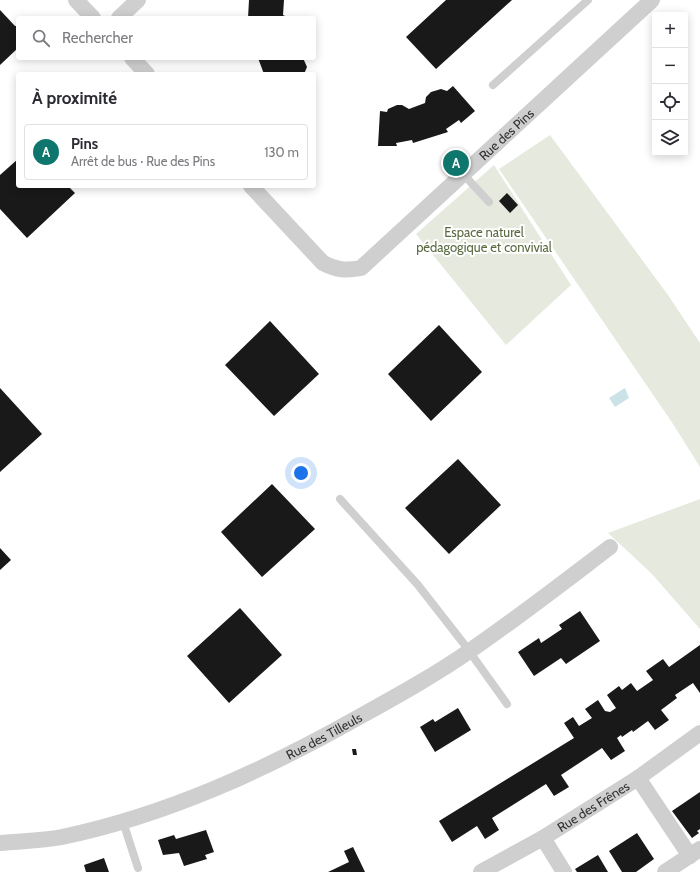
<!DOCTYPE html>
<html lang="fr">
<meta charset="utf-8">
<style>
:root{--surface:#fff;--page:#f2f2f3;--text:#2b2b33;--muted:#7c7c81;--line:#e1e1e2;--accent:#0f766e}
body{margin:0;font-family:Cabin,sans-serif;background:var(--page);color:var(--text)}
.controls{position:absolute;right:12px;top:12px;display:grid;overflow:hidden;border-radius:4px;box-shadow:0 2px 10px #0003}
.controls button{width:36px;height:36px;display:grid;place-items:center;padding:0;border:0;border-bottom:1px solid var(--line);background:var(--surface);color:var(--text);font:20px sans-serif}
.you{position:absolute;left:301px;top:473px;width:14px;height:14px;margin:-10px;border:3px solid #fff;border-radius:50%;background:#1a73e8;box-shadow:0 0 0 6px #1a73e833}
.badge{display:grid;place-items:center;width:26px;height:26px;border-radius:50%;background:var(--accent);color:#fff;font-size:13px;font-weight:700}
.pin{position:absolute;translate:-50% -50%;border:2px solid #fff;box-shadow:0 1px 4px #0006}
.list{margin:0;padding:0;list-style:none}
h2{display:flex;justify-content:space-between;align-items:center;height:52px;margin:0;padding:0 16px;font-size:17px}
h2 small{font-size:13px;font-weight:400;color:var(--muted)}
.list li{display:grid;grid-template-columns:26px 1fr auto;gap:12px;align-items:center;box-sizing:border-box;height:56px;margin:0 8px 8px;padding:0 8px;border:1px solid var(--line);border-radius:4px}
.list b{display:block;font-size:15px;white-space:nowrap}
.list p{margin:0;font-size:13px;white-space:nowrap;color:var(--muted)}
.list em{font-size:13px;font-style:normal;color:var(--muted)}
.icon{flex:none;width:22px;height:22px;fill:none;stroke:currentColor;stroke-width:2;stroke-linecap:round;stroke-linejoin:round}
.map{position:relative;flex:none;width:700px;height:872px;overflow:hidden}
.search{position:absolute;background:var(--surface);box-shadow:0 2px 10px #0003;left:16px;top:16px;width:300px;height:44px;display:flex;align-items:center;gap:10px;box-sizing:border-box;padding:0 14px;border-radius:4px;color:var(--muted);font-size:15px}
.panel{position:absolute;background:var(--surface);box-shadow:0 2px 10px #0003;left:16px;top:72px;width:300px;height:116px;border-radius:4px}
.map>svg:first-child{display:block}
.green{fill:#e6eade}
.water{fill:#cce2e9}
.building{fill:#191919}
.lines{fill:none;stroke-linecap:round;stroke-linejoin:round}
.lane{stroke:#cfcfcf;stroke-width:8}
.street{stroke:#cfcfcf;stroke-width:16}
.labels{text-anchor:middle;stroke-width:4;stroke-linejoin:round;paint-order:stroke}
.street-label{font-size:13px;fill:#323232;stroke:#fff}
.park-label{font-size:13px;fill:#5a6b41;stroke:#fff}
</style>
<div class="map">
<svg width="700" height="872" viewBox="0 0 700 872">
<rect width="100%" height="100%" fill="#fff"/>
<!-- green -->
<path class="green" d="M550,135l118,160 32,48v124l-27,-43 -174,-255z
M494,165l77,120 -65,60 -90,-111z
M700,499v130l-49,-56 -43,-40z"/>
<!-- water -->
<path class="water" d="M625,388l4,10 -14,9 -6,-9z"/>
<!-- building -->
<path class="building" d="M249,0h35l-1,15 6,3h-41z
M446,0h66l-76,69 -30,-32z
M0,10l15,16h3v22l-18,17z
M258,58h45l4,9 -3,7h-40z
M453,86l22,25 -14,12 -2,-3 -13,9 2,3 -35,11 -1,-3 -16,3 1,3h-19l2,-35 7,1 1,-3 9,-4h5l7,4 16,-6 1,-6 5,-5 10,-3 6,2z
M18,159v27h50l7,7 -48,45 -27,-29v-34z
M507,193l11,12 -8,8 -11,-12z
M270,321l49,53 -45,42 -49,-51z
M439,325l43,47 -51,49 -43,-47z
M0,388l42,46 -42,38z
M458,459l43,46 -52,49 -44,-46z
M272,484l43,45 -53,48 -41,-45z
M0,548l11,12 -11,10z
M240,608l42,47 -53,48 -42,-47z
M580,611l20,30 -34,23 -5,-6 -27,18 -16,-24 21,-14 2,5 21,-14 -3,-4z
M700,645v48l-7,-10 -18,12 2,3 -16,12 8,10 -14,10 -7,-9 -15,11 -1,-2 -10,7 -1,-2 -4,3 8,13 -14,9 -9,-12 -41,27 8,12 -15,9 -8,-12 -54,34 7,12 -14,9 -8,-13 -25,16 -13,-21 135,-83 -10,-15 9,-6 6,9 13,-8 -7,-9 13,-9 7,11 5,1 6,-4 -9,-13 12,-9 3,4 9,-7 6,8 16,-11 -7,-9 17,-12 6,8z
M458,708l13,22 -36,22 -15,-25 13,-8 2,3z
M352,749h4l1,6h-4z
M700,792v37l-3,2 2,2 -7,5 -20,-27z
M206,830l8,22 -9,3 2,4 -23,7 -5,-13 -16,2 -5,-15 16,-5 2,4z
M637,833l17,26 -18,13h-14l-13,-21z
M353,847l12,25h-37l21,-10 -5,-11z
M598,855l10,17h-31l-2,-3z
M104,858l5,14h-23l-2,-7z"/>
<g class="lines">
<!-- lane -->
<path class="lane" d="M493,85l95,-85
M464,175l25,27
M340,499l78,86 46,59 43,60
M123,822l15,46"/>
<!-- street -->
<g class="street">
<path d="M76,0l17,18"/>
<path d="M119,18l19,-18"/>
<path d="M132,58l15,16"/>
<path id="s1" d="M251,186l72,77c14,7 23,8 38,5l291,-268"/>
<path d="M638,778l52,78"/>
<path d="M543,838l21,34"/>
<path id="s2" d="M0,843c20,-2 42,-2 62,-6 105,-22 203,-67 297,-120 38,-21 76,-42 112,-67 48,-33 93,-68 139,-103"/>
<path id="s3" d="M481,872l62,-34 95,-60 62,-45"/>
<path d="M665,872l35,-23"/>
</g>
</g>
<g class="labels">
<!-- street labels -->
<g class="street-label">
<text dy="5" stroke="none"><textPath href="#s1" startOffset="342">Rue des Pins</textPath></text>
<text dy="5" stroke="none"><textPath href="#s2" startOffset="344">Rue des Tilleuls</textPath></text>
<text dy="5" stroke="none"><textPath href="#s3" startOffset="130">Rue des Frênes</textPath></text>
</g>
<!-- park labels -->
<g class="park-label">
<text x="484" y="237">Espace naturel<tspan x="484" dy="15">pédagogique et convivial</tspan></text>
</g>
</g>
</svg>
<div class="controls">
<button>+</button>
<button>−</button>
<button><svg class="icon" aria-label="locate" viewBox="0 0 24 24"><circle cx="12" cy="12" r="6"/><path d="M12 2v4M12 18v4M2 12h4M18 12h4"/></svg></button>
<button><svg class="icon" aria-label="layers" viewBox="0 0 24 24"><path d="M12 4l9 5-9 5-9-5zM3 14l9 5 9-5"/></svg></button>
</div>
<div class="you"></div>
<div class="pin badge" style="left:456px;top:163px">A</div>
<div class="search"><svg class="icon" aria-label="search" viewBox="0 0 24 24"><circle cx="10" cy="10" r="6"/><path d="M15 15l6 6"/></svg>Rechercher</div>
<section class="panel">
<h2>À proximité<small></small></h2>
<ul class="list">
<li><span class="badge">A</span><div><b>Pins</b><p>Arrêt de bus · Rue des Pins</p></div><em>130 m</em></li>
</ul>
</section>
</div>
